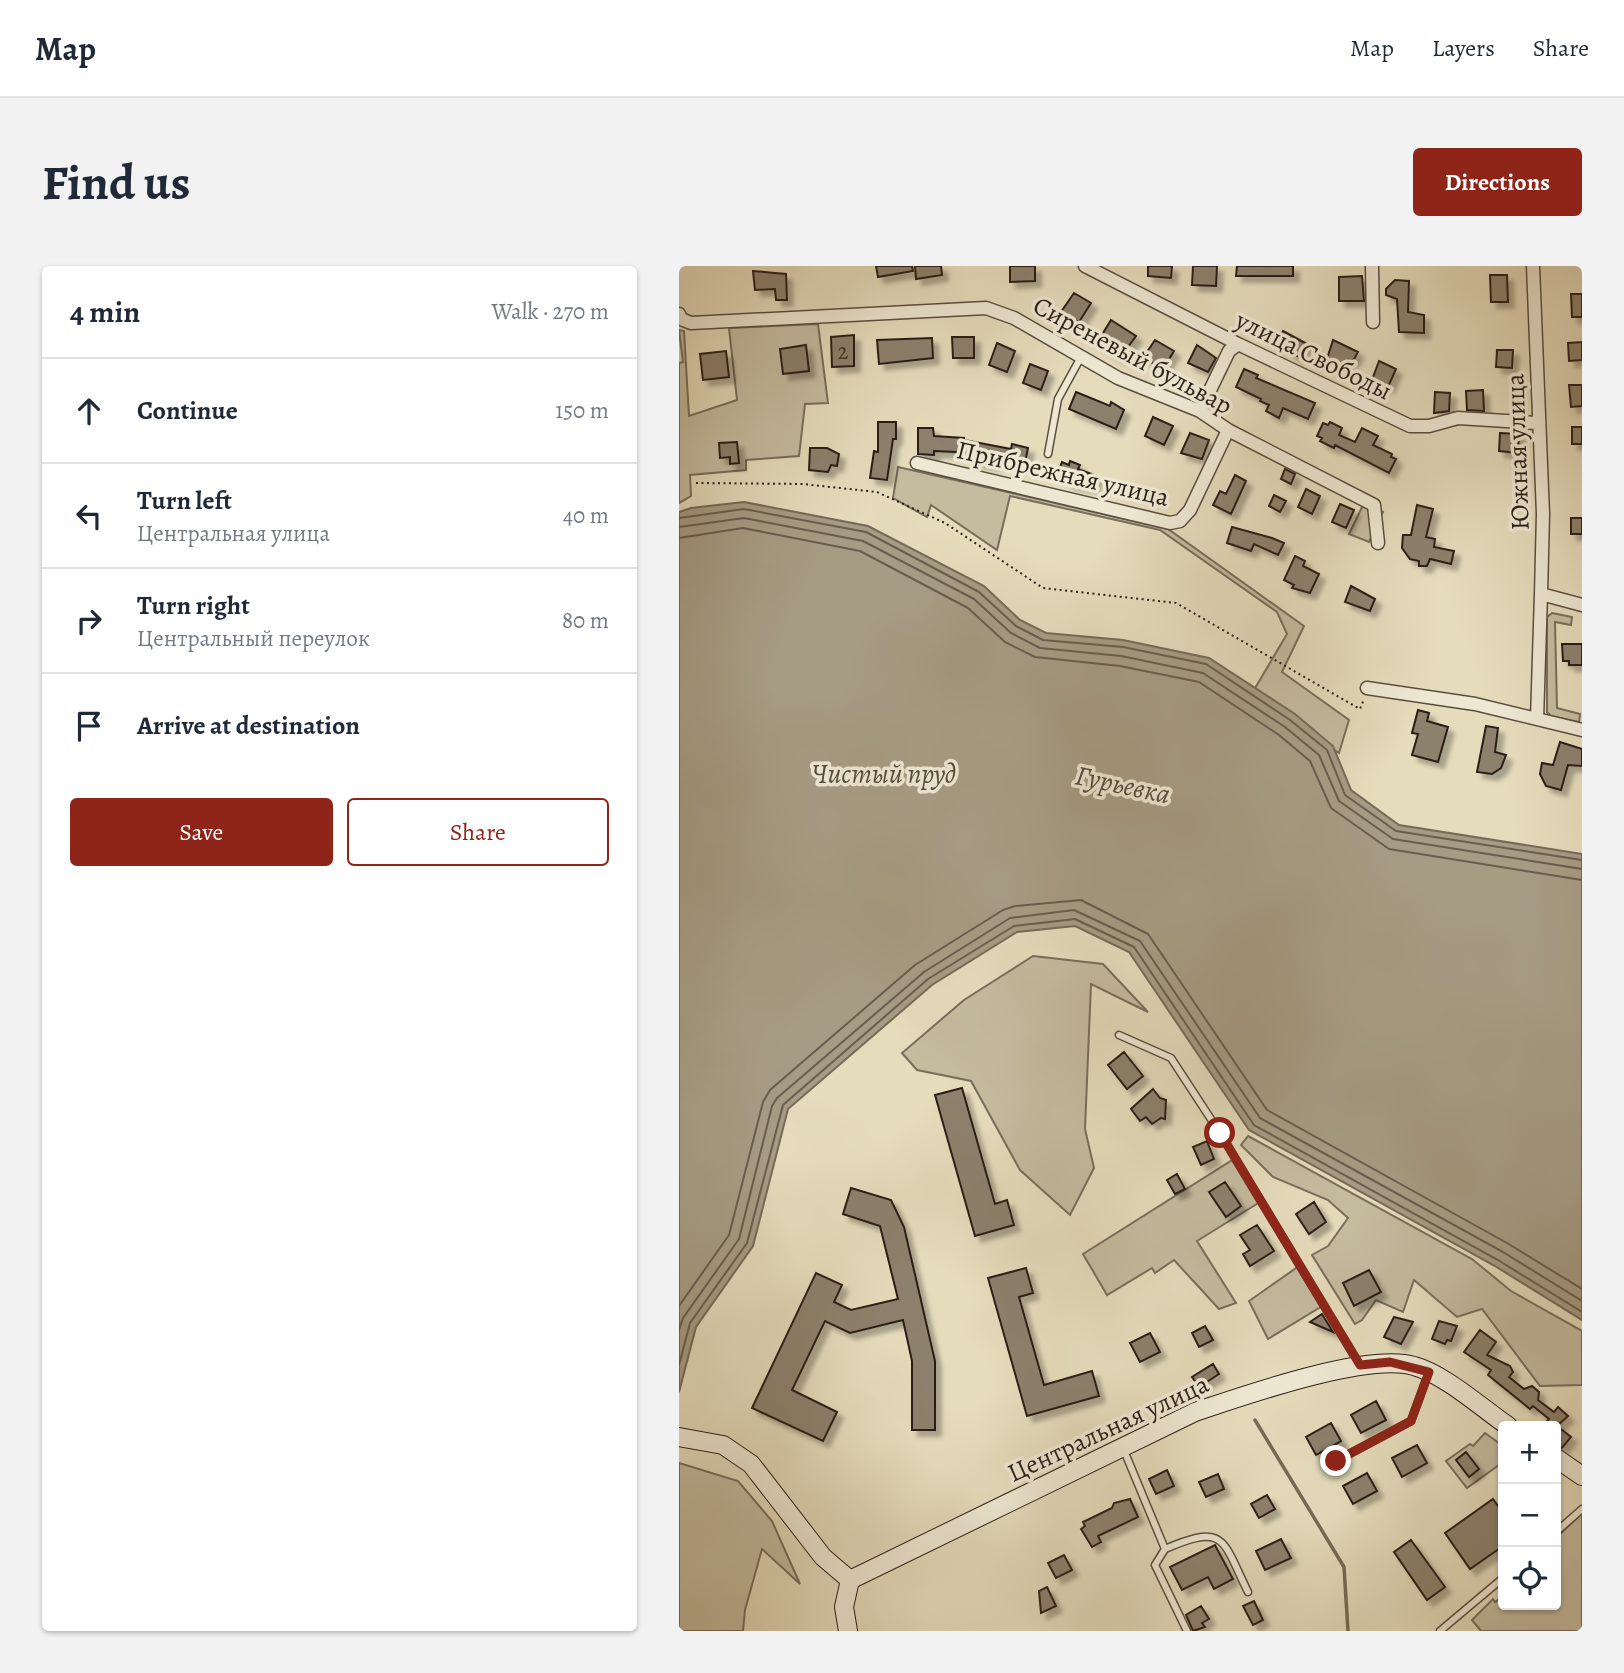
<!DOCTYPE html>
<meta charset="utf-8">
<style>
:root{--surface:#fff;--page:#f2f2f3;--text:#1f2937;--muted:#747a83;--line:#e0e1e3;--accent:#8f2418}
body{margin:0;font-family:Alegreya,serif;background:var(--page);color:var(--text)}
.controls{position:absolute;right:21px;bottom:21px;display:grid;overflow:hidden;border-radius:7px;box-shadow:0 2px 5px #0004}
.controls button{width:63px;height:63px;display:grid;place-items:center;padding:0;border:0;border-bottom:2px solid var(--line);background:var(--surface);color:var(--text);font:35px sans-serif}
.stop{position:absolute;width:21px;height:21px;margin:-16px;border:5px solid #8f2418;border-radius:50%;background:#fff}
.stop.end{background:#8f2418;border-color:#fff;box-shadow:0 2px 7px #0008}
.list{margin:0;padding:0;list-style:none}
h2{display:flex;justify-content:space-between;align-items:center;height:91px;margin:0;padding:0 28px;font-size:30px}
h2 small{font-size:23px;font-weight:400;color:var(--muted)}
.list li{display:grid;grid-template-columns:46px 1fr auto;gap:21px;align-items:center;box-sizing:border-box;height:105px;padding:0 28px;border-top:2px solid var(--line)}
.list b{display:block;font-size:26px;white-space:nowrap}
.list p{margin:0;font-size:23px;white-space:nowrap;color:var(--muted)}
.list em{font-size:23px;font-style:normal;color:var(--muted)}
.actions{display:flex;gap:14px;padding:21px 28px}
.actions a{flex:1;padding:16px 0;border:2px solid var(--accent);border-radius:7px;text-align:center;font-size:24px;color:var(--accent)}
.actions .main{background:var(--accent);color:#fff}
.icon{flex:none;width:38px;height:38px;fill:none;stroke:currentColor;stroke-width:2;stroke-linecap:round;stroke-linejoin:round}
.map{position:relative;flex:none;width:903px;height:1365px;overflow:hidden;border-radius:7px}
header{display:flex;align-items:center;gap:42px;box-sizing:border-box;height:98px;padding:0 35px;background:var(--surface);border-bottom:2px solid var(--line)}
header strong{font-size:33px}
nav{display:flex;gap:38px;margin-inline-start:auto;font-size:24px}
.intro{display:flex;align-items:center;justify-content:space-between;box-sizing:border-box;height:168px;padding:0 42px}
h1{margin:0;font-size:49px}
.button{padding:18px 32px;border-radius:7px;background:var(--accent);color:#fff;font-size:24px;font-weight:700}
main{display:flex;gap:42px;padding:0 42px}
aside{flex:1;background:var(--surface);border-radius:7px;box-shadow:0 2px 5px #0004}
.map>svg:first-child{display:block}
.green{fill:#c5bca0;stroke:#786e5c;stroke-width:2}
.water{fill:#a69c84;stroke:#756a58;stroke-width:2}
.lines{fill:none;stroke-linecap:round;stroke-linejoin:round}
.shore{stroke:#685e4e;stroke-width:2}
.stream{stroke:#756a58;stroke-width:3.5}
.building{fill:#8c816d;stroke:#2b1f17;stroke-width:2;filter:url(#shadow)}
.lane-casing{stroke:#5a4e40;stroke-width:9}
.street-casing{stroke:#5a4e40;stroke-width:15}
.secondary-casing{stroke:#2b1f17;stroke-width:20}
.path{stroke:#2b1f17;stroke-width:2;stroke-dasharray:2 3.5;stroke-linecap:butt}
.lane{stroke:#eee8d3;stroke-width:6}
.street{stroke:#eee8d3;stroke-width:12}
.secondary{stroke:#eee8d3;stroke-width:18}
.route{stroke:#8f2418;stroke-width:9}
.labels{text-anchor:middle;stroke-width:7;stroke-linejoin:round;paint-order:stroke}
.number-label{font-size:23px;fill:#43382c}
.street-label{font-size:26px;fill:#2b1f17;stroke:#eee8d3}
.water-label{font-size:28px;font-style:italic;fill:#564b3d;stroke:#eee8d3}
</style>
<header>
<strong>Map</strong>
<nav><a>Map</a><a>Layers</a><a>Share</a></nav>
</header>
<div class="intro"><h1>Find us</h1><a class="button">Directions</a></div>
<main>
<aside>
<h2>4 min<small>Walk · 270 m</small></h2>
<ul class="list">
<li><svg class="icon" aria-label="ahead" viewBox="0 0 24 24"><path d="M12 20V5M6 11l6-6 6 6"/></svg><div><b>Continue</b></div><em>150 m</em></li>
<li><svg class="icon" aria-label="left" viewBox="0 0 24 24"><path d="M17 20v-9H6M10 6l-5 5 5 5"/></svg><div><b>Turn left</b><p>Центральная улица</p></div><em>40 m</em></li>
<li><svg class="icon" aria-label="right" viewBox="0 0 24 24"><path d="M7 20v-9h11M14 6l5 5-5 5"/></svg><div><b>Turn right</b><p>Центральный переулок</p></div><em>80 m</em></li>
<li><svg class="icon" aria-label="arrive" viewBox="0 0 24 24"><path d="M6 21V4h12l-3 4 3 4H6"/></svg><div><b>Arrive at destination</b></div></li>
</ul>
<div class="actions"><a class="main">Save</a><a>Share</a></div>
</aside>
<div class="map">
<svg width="903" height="1365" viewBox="0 0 903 1365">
<defs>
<filter id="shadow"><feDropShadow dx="6" dy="6" stdDeviation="2" flood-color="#0004"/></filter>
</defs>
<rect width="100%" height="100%" fill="#e5dcbc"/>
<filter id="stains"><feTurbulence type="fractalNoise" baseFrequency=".00286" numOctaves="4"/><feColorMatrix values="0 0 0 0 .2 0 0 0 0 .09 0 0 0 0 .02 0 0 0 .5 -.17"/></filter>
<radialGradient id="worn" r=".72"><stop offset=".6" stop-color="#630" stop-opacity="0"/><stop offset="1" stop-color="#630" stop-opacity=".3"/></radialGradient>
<!-- green -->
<path class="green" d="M139,58l10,79 -23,1 -6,52 -53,4v10l-56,5 1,21 -12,7v-140l4,-1 -4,-32 5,1 5,85 48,-16 -8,-72z
M219,201l270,62 136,97 -22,46 67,48 -10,33 -88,-58 36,-61 -10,-22 -117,-82 -150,-34 -13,54 -66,-45 -4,12 -34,-19z
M686,235l18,11 -14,30 -20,-8z
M873,347l20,4 -1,8 -16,-3 2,86 23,6 -1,8 -28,-6 -4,-4v-95z
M354,690l70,8 45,48 -57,-28 -6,145 9,39 -24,47 -50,-45 -49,-89 -54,-11 -15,-17 62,-53z
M569,870l224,123 39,32 71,40v54l-42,1 -58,-77 -25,8 -43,-37 -11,32 -27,-12 -14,20 -7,4 -43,-69 16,-9 20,-28 -20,-18 -55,-23 -32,-32z
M555,893l26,43 -63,39 39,62 -17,6 -45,-49 -19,13 -3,-5 -45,27 -24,-41z
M620,1000l25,39 -56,34 -19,-38z
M806,1167l18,13v16l-36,26 -21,-27 24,-17 3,2z
M0,1197l59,18 34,40 28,63 -38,-35 -17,61 -2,21h-64z
M903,1247v118h-101l-9,-11 21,-21 2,3 8,-6v9h53v-67z"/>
<!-- water -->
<path class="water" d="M65,236l124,24 116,60 36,34 26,13 77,7 86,18 86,56 38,32 18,44 48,35 183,29v466l-87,-54 -246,-136 -120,-178 -54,-26 -58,6 -85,53 -144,124 -35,137 -57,81 -17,65v-880l12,-4z"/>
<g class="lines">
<!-- shore -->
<path class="shore" d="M0,252l65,-9 122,23 113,60 37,34 27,14 80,7 83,17 84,56 37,30 18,45 51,36 186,29
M0,261l65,-9 119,23 111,58 37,34 29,15 81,8 82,17 82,54 34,28 20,46 54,38 189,30
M0,272l64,-10 117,23 108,57 37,34 30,15 85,9 79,16 80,53 31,26 21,47 58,41 193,31
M0,1040l50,-71 34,-133 7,-12 145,-125 88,-55 12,-4 66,-6 67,34 119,176 240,133 75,46
M0,1064l4,-12 56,-79 33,-133 5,-8 147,-126 86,-54 64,-8 66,31 120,177 243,134 79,49
M0,1099l11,-42 57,-80 36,-138 145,-126 86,-53 61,-7 59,28 120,178 244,135 84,52"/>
<!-- stream -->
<path class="stream" d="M576,1154l89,147 4,64"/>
</g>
<!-- building -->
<path class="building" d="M197,0h36l1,5 -35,6z
M236,0h26l1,9 -26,4z
M331,0h25v15l-25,1z
M469,0h24l-1,12 -23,-2z
M514,0h24l-1,20 -24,-1z
M558,0h56v10h-57z
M74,5l33,3 1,26h-11l-1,-11 -20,1z
M811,9h17l1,27h-17z
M683,10l2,25h-25v-24z
M716,14l14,1 -1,31 16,3v18l-25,-1 -2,-33 -11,-4v-6z
M395,27l17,10 -12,19 -18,-10z
M892,28h11v23h-10z
M432,54l25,16 -16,22 -23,-15z
M604,65l24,13 -8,13 -23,-13z
M175,69v31l-22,1 -1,-30z
M273,71h22v21h-21z
M253,72l1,20 -54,6 -2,-24z
M476,74l19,11 -11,18 -20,-11z
M654,74l25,12 -5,9 -5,-1 -5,11 -17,-9z
M903,76v18l-13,1 -1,-18z
M318,77l18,8 -8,21 -18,-7z
M127,79l3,26 -26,3 -3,-25z
M518,79l19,13 -8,14 -20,-9z
M818,84h16l-1,18 -16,-1z
M47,85l3,26 -26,3 -3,-26z
M700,95l17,8 -8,18 -16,-7z
M351,98l18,7 -7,19 -18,-7z
M565,103l14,6 -2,3 59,25 -7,16 -25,-11 -4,10 -13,-7 3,-6 -9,-4 1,-2 -25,-12z
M890,119h13v21l-11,1z
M804,124l1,21 -17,-1 -1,-19z
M397,126l34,14 1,-4 13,8 -8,19 -47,-20z
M756,126l15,1 -1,18 -15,2z
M474,151l20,9 -9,19 -19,-9z
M199,156h18v17h-3l-6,41 -17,-2 4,-27 4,1z
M651,156l12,6 -3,7 16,7 7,-14 16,8 -5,9 19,9 -1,3 5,2 -7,14 -54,-28 -1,3 -14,-7 2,-3 -5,-2 6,-13 5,2z
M893,161h10v17h-10z
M239,162h15l1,8 30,2v2l47,9 1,-5 16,4 -4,19 -30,-7v4l-18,-3 2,-8 -44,-2v4l-16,-1z
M511,167l19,7 -7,19 -21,-6z
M821,167l19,1 -1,19 -19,-2z
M58,176l2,21 -9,1v-7l-10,1 -1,-15z
M131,182h17l12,6 -2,12 -6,-1 -3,7 -19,-2z
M391,195l10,4 -2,4 19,7 -4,11 -23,-4 -13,-9 5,-12 7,3z
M606,203l10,5 -4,10 -10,-5z
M556,209l11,6 -15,33 -18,-9 7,-14 6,3z
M627,223l14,7 -8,18 -14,-7z
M595,229l12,6 -6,11 -11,-6z
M661,238l14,6 -8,18 -14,-6z
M738,239l16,4 -7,28 9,2 -1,8 20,4 -3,13 -21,-5 -3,7h-8v-5l-9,-2 -8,-11 1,-13h8z
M892,252h11v16h-11z
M553,261l40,11 12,5 -6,12 -24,-11 -3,7 -24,-8z
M616,290l10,5 -2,5 16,8 -9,19 -18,-5 2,-3 -10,-5z
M672,320l24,13 -5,12 -25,-9z
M883,378h20v21h-13v-4h-6z
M739,444l11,3 -2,8 21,6 -10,35 -26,-7 6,-21 -6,-1z
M807,460l12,2 -3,24 11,3 -5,13 -9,6 -15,-2z
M881,476l22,7v17l-14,-1 -7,25 -15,-4 -6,-12 2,-11 11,2z
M445,786l19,24 -16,13 -19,-24z
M283,822l33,116 12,-4 7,25 -39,11 -40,-141z
M474,823l7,9 6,2 -1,19 -4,-1 -9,6 -6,-7 -6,4 -9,-12z
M528,875l7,18 -13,6 -8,-18z
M498,908l8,15 -10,5 -8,-14z
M546,916l16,24 -15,11 -17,-25z
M172,922l40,12 13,27 31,134v69h-23v-69l-9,-41 -53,13 -25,-12 -33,69 45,22 -14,29 -71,-33 64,-135 26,12 -8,17 17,8 47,-11 -18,-73 -37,-12z
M635,936l12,20 -17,12 -13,-20z
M578,959l17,26 -24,15 -7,-12 7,-4 -10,-15z
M347,1002l7,25 -14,4 25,88 48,-14 7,25 -72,20 -39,-138z
M690,1004l12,22 -27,14 -11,-23z
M643,1048l11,18 -23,-10z
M715,1051l19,5 -12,22 -17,-7z
M760,1055l18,5 -6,15 -4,-1 -2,4 -13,-5z
M526,1060l8,14 -14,7 -7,-14z
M801,1064l16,12 -9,13 23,11 3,6 -4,5 15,12 8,-3 7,6 -1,8 16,12 4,-5 10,9 -11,10 14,11 -9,11 -6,-4v-18h-13l6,-7 -16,-13 -3,3 -42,-34 3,-5 -27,-18z
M471,1067l10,19 -20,10 -10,-19z
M534,1098l6,10 -20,13 -7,-10z
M697,1135l10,19 -25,13 -10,-18z
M652,1157l10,18 -25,14 -10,-18z
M738,1179l10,18 -25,14 -10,-19z
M787,1186l13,17 -10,8 -13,-17z
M488,1204l7,16 -18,8 -7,-15z
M688,1207l10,18 -24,13 -10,-18z
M539,1208l6,15 -18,8 -7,-15z
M588,1229l8,14 -16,9 -8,-14z
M451,1233l8,18 -40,19 3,6 -9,5 -11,-18 4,-3 -2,-4 29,-14 2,-5z
M814,1233l10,14v33l-33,23 -25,-36z
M602,1273l10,19 -26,12 -9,-19z
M732,1274l34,47 -18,13 -33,-48z
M536,1279l18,34 -19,10 -6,-12 -26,13 -12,-23z
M385,1289l8,15 -16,8 -8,-15z
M368,1321l9,19 -15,7 -2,-22z
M575,1335l9,19 -10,5 -10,-19z
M522,1340l8,13 -7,4 3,4 -12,4 -7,-16z"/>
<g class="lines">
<!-- lane casing -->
<g class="lane-casing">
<path id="lane" d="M369,188l10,-55 23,-42
M440,769l52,23 49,75 139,231
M444,1182l42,101 -10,16 32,66
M657,1195l75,-40 17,-47
M877,1266l26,-23
M486,1283c61,-26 57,-10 83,43
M761,1365l63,-53"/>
</g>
<!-- street casing -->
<g class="street-casing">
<path id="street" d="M406,0l153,78 172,82h19l29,-8 79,5
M693,0l1,56
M854,0l10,248 -2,80 41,11
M0,48l2,5 10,4 295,-15 28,10 104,60 82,33 28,19 146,75 4,38
M521,145l29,-60 9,-7
M238,197l253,60 10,-2 10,-11 38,-80
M688,422l108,16 107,26
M858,453l4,-125"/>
</g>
<!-- secondary casing -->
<g class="secondary-casing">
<path id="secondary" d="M0,1171l44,8 28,19 72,93 27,23
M877,1192l26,18
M171,1314l345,-168c48,-16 172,-60 219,-46 30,8 68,42 94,60
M169,1365l-4,-24 6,-27"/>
</g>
<!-- path -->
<path class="path" d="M17,217l107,1 74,8 68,31 98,65 133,15 184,106 4,-10"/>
<!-- lane -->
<use href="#lane" class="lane"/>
<!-- street -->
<use href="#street" class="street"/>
<!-- secondary -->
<use href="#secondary" class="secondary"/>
</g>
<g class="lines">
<!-- route -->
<path class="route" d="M541,867l140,232 30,-3 39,10 -18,49 -75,40"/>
</g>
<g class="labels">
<!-- number labels -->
<g class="number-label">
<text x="164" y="93">2</text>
</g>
<!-- street labels -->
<g class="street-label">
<text transform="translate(454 89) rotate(28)" y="9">Сиреневый бульвар</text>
<text transform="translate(635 89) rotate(26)" y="9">улица Свободы</text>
<text transform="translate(838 186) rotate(-92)" y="9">Южная улица</text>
<text transform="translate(384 207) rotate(13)" y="9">Прибрежная улица</text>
<text transform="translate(429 1162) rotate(-25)" y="9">Центральная улица</text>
</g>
<!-- water labels -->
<g class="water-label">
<text x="205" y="517">Чистый пруд</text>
<text transform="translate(444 518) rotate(12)" y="10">Гурьевка</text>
</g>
</g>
<rect width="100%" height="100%" filter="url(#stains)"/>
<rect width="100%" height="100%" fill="url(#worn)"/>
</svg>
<div class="controls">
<button>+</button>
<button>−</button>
<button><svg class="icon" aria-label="locate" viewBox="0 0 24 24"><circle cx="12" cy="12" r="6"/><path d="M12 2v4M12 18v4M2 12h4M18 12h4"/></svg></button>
</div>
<div class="stop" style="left:541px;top:867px"></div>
<div class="stop end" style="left:657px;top:1195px"></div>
</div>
</main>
